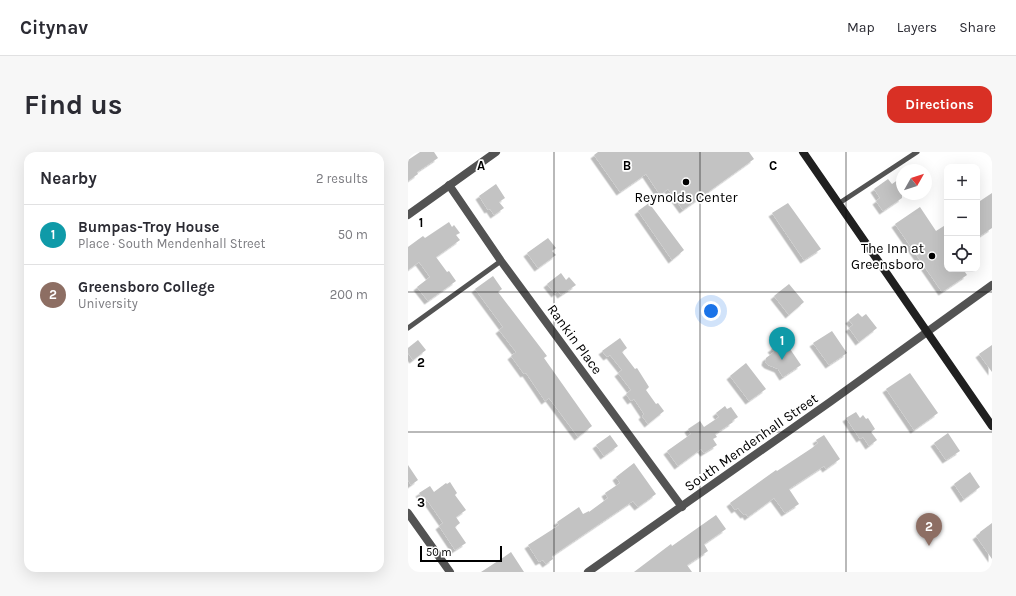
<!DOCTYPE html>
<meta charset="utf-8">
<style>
:root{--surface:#fff;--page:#f7f7f7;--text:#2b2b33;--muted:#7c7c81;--line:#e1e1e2;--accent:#d93025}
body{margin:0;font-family:Karla,sans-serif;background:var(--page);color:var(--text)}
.controls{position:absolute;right:12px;top:12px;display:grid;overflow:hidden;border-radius:8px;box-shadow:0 4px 16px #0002}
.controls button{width:36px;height:36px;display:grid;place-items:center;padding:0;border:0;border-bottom:1px solid var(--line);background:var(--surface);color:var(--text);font:20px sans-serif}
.compass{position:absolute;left:488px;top:12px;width:36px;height:36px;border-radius:50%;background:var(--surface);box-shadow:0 4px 16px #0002;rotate:51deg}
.scale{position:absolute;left:12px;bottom:10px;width:82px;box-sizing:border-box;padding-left:4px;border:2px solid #000;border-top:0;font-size:11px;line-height:14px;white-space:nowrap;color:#000;-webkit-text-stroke:3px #fff;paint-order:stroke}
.you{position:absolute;left:303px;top:159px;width:14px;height:14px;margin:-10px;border:3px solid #fff;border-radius:50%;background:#1a73e8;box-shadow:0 0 0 6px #1a73e833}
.badge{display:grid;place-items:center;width:26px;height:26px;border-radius:50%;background:var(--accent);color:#fff;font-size:13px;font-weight:700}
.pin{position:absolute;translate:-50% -33px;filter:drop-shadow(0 1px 2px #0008)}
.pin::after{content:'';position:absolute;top:21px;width:14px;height:12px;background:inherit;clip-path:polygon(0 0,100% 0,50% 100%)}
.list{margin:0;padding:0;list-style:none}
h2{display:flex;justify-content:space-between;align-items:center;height:52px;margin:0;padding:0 16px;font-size:17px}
h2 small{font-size:13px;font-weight:400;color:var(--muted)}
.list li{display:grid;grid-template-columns:26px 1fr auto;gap:12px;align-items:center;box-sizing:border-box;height:60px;padding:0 16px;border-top:1px solid var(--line)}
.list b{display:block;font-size:15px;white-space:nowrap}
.list p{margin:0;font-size:13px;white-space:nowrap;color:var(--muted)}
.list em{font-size:13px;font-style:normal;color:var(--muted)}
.icon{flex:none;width:22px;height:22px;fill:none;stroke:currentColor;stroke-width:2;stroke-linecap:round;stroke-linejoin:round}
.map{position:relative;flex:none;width:584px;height:420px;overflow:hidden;border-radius:12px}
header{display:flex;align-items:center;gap:24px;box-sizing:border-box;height:56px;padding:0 20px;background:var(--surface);border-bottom:1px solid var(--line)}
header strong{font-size:19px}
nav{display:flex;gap:22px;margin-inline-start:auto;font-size:14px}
.intro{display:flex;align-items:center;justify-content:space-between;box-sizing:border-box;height:96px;padding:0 24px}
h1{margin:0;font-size:28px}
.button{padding:10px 18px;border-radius:12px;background:var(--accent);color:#fff;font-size:14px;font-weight:700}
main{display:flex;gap:24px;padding:0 24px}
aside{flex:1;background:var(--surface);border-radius:12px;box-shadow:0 4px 16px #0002}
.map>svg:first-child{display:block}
.building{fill:#c3c3c3;filter:url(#shadow)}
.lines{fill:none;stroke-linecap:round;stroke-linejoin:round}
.service{stroke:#535353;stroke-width:5}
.minor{stroke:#535353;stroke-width:8}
.tertiary{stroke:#535353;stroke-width:8}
.secondary{stroke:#202020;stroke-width:8}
.grid{fill:none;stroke:#000;stroke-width:1;stroke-opacity:0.55}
.poi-dot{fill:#000;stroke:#fff;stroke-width:1.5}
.labels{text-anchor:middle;stroke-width:3.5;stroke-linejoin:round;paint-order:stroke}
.poi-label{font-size:14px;fill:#000;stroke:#fff}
.street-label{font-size:14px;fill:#000;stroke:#fff}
.grid-label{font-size:13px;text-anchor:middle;font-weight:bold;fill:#000;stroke:#fff;stroke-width:3.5;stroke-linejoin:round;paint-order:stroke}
</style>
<header>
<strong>Citynav</strong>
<nav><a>Map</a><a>Layers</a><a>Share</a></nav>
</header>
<div class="intro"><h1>Find us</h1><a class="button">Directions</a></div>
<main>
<aside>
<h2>Nearby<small>2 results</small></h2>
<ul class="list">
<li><span class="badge" style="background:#0f9aa8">1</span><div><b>Bumpas-Troy House</b><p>Place · South Mendenhall Street</p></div><em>50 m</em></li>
<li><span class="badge" style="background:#8d6e63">2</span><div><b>Greensboro College</b><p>University</p></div><em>200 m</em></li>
</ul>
</aside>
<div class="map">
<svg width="584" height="420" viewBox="0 0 584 420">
<defs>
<filter id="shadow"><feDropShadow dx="-3.5" dy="3.5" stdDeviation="0" flood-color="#0004"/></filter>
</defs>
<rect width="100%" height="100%" fill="#fff"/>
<!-- building -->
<path class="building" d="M12,0h14l4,6 -21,14 1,2 -10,7v-21z
M190,0h151l5,7 -71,51 -15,-21 -8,6 -14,-21 -26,18 -26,-37z
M494,25v21l-19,13 -7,-10 4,-3 -6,-9 14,-10 4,5z
M88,32l9,14 -6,4 5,6 -10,7 -4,-6 -2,1 -9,-14z
M584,41v35l-15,10v-35z
M241,51l35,47 -12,10 -34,-49z
M380,51l33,46 -17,11 -32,-47z
M512,55l16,24 11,-7v45h16l4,6 -25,17 -47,-68z
M41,70l3,5 2,-2 6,8 -4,2 4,5 -24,17 11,15 2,-1 7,10 -28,20 -11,-14 13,-10 -11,-15 -11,8v-23l15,-11 2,2z
M140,86l8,10 -4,3 4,4 -18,13 -11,-15z
M153,121l5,7 3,-3 7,8 -15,10 -3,-4 -3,3 -8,-10z
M85,124l9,13 -4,3 49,64 -3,2 48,68 -14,11 -29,-39 -4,3 -19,-28 -2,1 -13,-18 5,-4 -17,-22 4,-3 -28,-38z
M381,132l15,18 -15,13 -15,-19z
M450,161l4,4 4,-3 11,14 -18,14 -10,-14 4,-3 -4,-5z
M424,179l15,22 -18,12 -16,-22z
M212,186l7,10 -5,4 13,17 2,-1 12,19 -3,3 10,14 2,-1 6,8 -16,13 -6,-8 2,-2 -10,-15 -3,2 -5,-7 5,-4 -13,-17 4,-3 -12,-15 -3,2 -5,-6z
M10,188l8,10 -13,10 -5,-7v-5z
M372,191l4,6 4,-3 13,19 -18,12 -5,-8 -10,-4 -3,-3 1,-4 8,-6 -3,-3z
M584,193v27l-13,-18z
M338,211l20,26 -17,12 -19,-25z
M502,221l28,40 -24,17 -28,-41z
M317,254l2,3 4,-2 7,10 -6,4 1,1 -18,12 2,3 -4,2 4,6 -13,8 -3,-4 -23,17 -11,-15 24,-17 -3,-5 12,-8 4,6 15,-10 -3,-4z
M448,260l4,6 3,-3 3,4 2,-1 7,11 -4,3 6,8 -8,6 -6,-9 -3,2 -14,-21z
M540,281l12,18 -14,9 -12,-17z
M202,283l8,11 -14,10 -8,-11z
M416,283l16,24 -14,10 -2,-3 -35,23 10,15 -14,9 -11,-15 -26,19 -2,-3 -2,1 -6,-7 -3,2 -5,-7 46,-33 1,1 35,-23 6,-5 -2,-3z
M226,311l22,31 -18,13 -5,-6 -81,55 1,3 -7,5 -3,-4 -4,2 -11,-17 22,-14 9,-6 -2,-3 22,-15 4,7 6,-3v1l19,-14 -3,-5 15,-10 -4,-6z
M0,313l10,15 -7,5 -3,-5z
M562,320l10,15 -16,12 -10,-15z
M42,330l7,11 -2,2 11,15 -10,7 4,6 -5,4 11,16 -11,7 -16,-24 4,-3 -16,-23 -2,2 -6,-9 11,-7 4,6 12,-9 1,1z
M308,363l10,14 -22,15 4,7 -21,14 5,7h-58l37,-28 1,2z
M584,371v36l-16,-23 4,-3v-1z
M103,400l13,20h-43l23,-15z"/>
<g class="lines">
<!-- service -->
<path class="service" d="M430,52l79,-52
M0,176l93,-67"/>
<!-- minor -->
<path class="minor" d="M41,33l52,76 181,246
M0,361l42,59"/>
<!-- tertiary -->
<path class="tertiary" d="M0,63l88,-63
M180,420l242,-170 162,-117"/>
<!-- secondary -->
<path class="secondary" d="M395,0l189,274"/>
</g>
<!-- grid -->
<path class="grid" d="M146,0v420M292,0v420M438,0v420M0,140h584M0,280h584"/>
<!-- markers -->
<g class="poi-dot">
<circle cx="278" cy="30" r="4"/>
<circle cx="524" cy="104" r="4"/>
</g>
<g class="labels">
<!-- poi labels -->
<g class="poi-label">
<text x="278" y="50">Reynolds Center</text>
<text x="516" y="101" text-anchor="end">The Inn at<tspan x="516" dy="16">Greensboro</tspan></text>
</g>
<!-- street labels -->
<g class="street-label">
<text transform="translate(167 187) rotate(54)" y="5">Rankin Place</text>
<text transform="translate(343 290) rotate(-35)" y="5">South Mendenhall Street</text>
</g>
</g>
<g class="grid-label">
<text x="73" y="18">A</text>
<text x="219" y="18">B</text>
<text x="365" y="18">C</text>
<text x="13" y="75">1</text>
<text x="13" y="215">2</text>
<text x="13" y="355">3</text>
</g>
</svg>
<div class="controls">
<button>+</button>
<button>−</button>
<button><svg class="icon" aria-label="locate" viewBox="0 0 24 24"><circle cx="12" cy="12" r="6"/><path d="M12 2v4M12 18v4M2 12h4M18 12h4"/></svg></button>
</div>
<svg class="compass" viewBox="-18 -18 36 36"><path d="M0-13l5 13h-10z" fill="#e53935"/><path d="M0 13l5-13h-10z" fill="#7c7c81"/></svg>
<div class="scale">50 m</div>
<div class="you"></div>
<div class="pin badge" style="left:374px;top:208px;background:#0f9aa8">1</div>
<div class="pin badge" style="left:521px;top:394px;background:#8d6e63">2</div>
</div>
</main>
